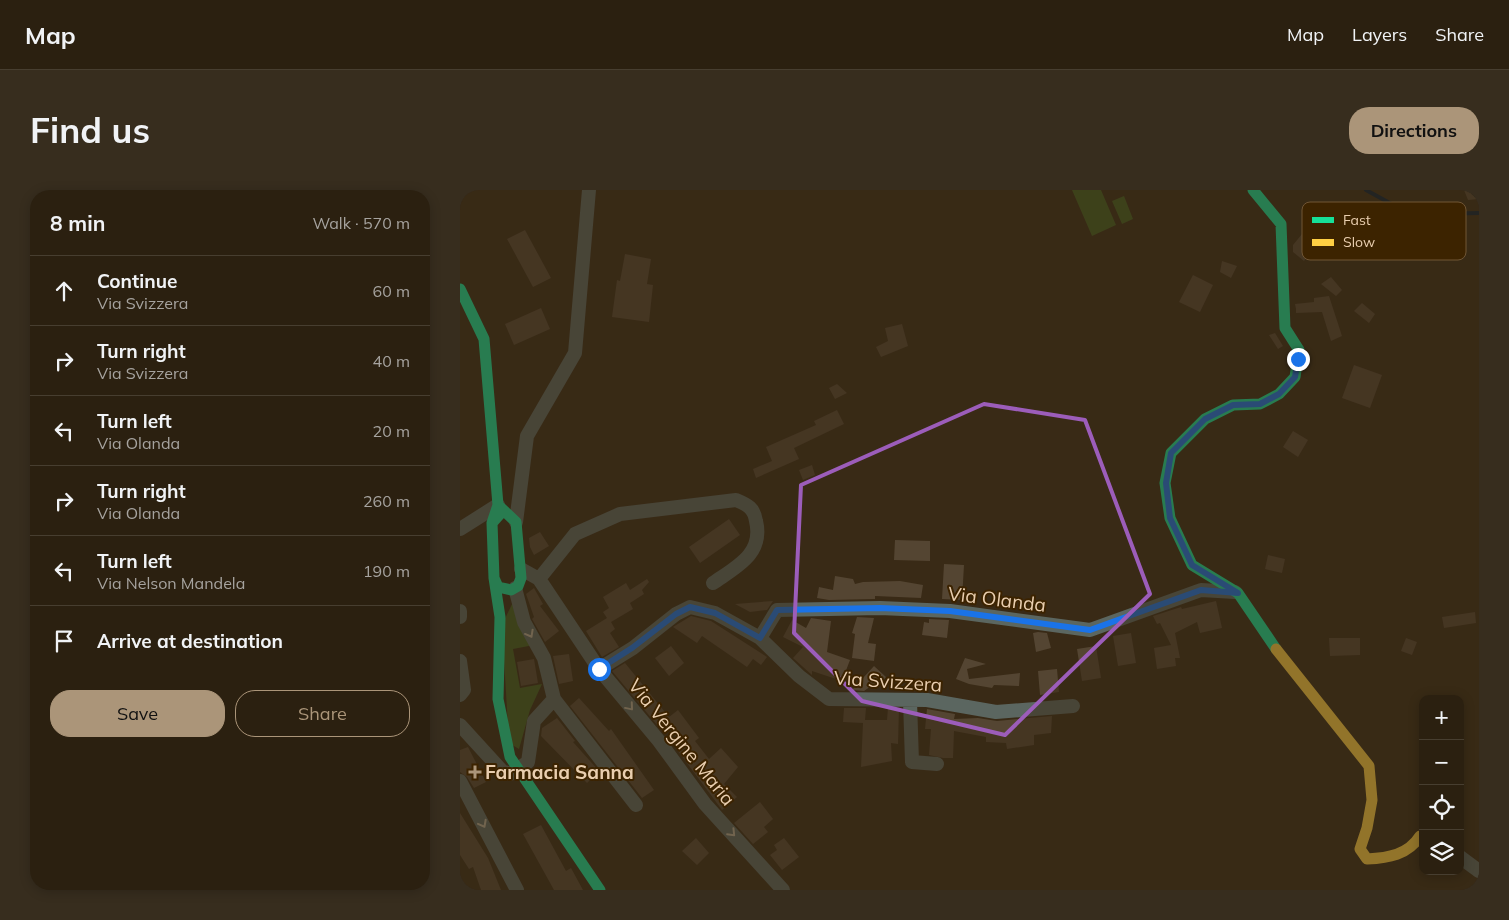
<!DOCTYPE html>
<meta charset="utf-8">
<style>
:root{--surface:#2b2010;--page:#372d1e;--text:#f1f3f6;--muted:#a6a39f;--line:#473e30;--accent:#ab9579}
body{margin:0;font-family:Mulish,sans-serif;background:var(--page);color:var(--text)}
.controls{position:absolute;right:15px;bottom:15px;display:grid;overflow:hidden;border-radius:10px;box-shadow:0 2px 12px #0003}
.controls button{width:45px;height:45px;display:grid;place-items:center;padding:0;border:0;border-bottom:1px solid var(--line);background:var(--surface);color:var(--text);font:25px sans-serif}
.stop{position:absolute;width:15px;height:15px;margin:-11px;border:4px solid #1a73e8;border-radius:50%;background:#fff}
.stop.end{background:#1a73e8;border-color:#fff;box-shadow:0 1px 5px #0008}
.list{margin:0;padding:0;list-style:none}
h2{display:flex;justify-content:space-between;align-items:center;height:65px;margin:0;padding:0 20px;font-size:21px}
h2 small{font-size:16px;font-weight:400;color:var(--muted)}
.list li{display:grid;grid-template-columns:32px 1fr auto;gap:15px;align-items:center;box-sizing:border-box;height:70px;padding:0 20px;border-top:1px solid var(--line)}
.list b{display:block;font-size:19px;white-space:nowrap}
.list p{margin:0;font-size:16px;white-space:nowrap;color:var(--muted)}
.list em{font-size:16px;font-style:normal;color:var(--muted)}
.actions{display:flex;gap:10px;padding:15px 20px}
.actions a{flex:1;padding:11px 0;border:1px solid var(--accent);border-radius:20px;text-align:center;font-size:18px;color:var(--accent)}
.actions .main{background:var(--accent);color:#111}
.icon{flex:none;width:28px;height:28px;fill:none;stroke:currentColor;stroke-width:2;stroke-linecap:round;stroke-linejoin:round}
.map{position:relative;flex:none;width:1019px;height:700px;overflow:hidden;border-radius:20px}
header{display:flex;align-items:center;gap:30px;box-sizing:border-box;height:70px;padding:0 25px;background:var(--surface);border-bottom:1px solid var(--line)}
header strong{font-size:24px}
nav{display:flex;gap:28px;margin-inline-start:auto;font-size:18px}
.intro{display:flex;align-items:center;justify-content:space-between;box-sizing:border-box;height:120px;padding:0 30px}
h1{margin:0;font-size:35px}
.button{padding:12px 22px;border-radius:20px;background:var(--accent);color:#111;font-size:18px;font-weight:700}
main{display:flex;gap:30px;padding:0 30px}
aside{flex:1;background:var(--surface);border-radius:20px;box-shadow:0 2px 12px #0003}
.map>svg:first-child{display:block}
.green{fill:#435d21}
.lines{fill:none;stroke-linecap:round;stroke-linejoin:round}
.stream{stroke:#0a1e31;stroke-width:4}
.building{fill:#544532}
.street{stroke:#5b6660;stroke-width:14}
.fast{stroke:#16e098;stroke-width:11}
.slow{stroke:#ffcf43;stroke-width:11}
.oneway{stroke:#b7aa93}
.route{stroke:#1a73e8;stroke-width:6}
.marked{fill:none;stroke:#9c5dba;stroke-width:4;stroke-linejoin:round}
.poi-dot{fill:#ab9579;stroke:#3c2300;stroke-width:2}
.labels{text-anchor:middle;stroke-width:4;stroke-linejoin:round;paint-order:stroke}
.street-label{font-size:19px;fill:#e9ceaf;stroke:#3c2300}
.poi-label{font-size:19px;font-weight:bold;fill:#e9ceaf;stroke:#3c2300;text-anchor:start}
.key{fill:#3c2300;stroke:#705635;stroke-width:1}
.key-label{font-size:14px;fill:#e9ceaf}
</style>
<header>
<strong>Map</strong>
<nav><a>Map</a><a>Layers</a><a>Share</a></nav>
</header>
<div class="intro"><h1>Find us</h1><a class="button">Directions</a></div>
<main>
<aside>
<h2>8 min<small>Walk · 570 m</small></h2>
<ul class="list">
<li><svg class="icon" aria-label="ahead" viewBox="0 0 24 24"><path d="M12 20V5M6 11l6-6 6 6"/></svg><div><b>Continue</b><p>Via Svizzera</p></div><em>60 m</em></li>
<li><svg class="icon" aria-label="right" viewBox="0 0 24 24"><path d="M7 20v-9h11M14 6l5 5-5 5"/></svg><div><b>Turn right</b><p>Via Svizzera</p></div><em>40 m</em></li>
<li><svg class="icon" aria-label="left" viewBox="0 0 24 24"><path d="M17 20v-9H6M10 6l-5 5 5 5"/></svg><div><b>Turn left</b><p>Via Olanda</p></div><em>20 m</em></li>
<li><svg class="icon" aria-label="right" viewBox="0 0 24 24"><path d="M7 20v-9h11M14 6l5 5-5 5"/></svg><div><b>Turn right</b><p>Via Olanda</p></div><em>260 m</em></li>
<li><svg class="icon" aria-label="left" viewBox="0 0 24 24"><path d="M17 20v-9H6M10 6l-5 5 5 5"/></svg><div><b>Turn left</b><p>Via Nelson Mandela</p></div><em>190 m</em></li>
<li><svg class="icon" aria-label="arrive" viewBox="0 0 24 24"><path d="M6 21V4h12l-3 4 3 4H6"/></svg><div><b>Arrive at destination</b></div></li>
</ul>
<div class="actions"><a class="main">Save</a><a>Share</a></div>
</aside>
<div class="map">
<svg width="1019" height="700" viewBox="0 0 1019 700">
<rect width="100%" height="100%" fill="#392a16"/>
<!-- green -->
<path class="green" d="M612,0h29l15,35 -24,11z
M664,6l9,23 -11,5 -10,-23z
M54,410l20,45 -21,4 7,39 22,-4 -12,26 -11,39 -10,-6 -7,-118z"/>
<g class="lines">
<!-- stream -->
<path class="stream" d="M906,0l31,17 37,7 45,-1"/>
</g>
<!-- building -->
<path class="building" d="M1004,0h15v9l-11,1z
M65,40l26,48 -18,9 -26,-48z
M842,44l14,11 -12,16 -11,-9v-7z
M165,64l26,5 -4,25 6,1 -4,37 -37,-5 5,-37 3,1z
M762,71l15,5 -6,12 -11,-6z
M733,85l20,10 -13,27 -21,-10z
M871,87l11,13 -6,6 -15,-12z
M869,106l13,40 -11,5 -9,-29 -26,1v-4l-1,-5 19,-2v-4z
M902,113l13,11 -6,9 -15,-12z
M81,118l9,21 -36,16 -9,-21z
M442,134l6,22 -27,11 -5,-10 12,-6 -3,-13z
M815,143l8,13 -5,3 -9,-14z
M894,175l28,10 -12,33 -28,-10z
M377,194l10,9 -12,6 -6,-11z
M377,220l7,14 -50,24 5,11 -43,19 -3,-9 19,-8 -6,-14 50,-22 -2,-4z
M833,241l15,9 -10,17 -15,-10z
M352,275l3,10 -12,5 -4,-10z
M269,329l11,16 -40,28 -11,-16z
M80,342l9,14 -15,9 -4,-8 -1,-9z
M435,350l35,1v20l-36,-1z
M808,365l17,4 -3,14 -17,-4z
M484,374l20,1 -2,35 -20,-1z
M375,386l18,3 2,5 8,-2 37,-1 23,4 -2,13 -46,-2v3l-46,1 -12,-2 2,-11 14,3z
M187,389l2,3 -7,8 2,4 -14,9 3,6 -22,13 4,7 -5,4 9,14 -17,10 -16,-26 21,-13 -4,-6 6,-4 -6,-11 23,-14 4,7z
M74,398l9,16 -3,2 19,25 -14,11 -13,-23 2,-2 -8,-23z
M313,411l-6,9 -17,2 -15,-8z
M756,411l6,27 -22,5 -3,-11 -22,11 5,25h-5l1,8 -19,3 -3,-21 17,-3 -11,-22 -3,1 -4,-8 28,-9 1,2z
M1015,422l1,11 -32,5 -2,-11z
M231,426l20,5 56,36 -6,8 -8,-6 -6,8 -45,-31 -5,7 -24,-16z
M397,427l17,1 -6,25 8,1 -2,17 -22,-3 3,-24 -3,-1z
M351,428l20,3 -4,31 23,8 -8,21 -30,-10v4l-19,-17 10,-11 -20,-10 9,-17 14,8z
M469,429l20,1 -2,18 -25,-3 2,-13 5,1z
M578,442l9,1 4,15 -15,4 -3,-19z
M671,443l5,30 -18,3 -5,-30z
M869,448h31v17l-30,1z
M946,448l11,4 -5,13 -11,-4z
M211,456l13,17 -15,13 -14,-18z
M636,456l5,32 -19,3 -5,-32z
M109,464l4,27 -14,3 -6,-28z
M505,468l21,6 -19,5 2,10 51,-6 -1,13 -25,-1 -2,3 -23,-4 -13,-5z
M74,469l4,24 -17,3 -4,-24z
M165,473l44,54 -11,9 -46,-55z
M414,476l12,11 -9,10 -3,-3 -10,7 -12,-1z
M597,479l2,23 -19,3 -2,-24z
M119,508l30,33 2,-2 43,61 -12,8 -72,-92z
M384,518h22l-1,12h22l1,-12h11l-1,36 -7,-1 1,18 -31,6 2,-44 -20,-1z
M467,519l28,5 -1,5 24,-1 19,3 55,-5 -1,17 -17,2v10l-27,4 -1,-6 -20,-1v-5l-32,-6 -1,27h-10l-14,-3 2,-26h-6z
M218,520l21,28 -4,3 14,18 12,-11 17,19 -14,17 13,13 -15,13 -47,-63 6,-4 -17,-22z
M97,528l18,23 -2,1 26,29 -12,12 -46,-47 1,-8z
M8,557l18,35 -12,6 -7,-11 -7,-5v-22z
M300,612l13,17 -9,8 4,5 -15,12 -19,-21z
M0,623l28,45 13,32h-20l-8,-23 -4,2 -9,-14z
M81,635l25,46 5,-3 12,22h-29l-31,-56z
M236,648l13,15 -12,12 -15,-14z
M324,648l15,19 -17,13 -12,-15 7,-5 -3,-5z"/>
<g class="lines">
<!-- street -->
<path class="street" d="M56,332l11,-86 48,-83 14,-163
M0,339l38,-24
M61,379l18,10 60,90 60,72 46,63 78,86
M79,389l36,-45 45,-20 116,-14c12,5 18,8 20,21 8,33 -20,46 -43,62
M55,398l9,34 20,36 10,41
M0,421v6
M300,448l17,-28 103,-2 70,3 140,19 111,-40 34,2
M0,471l4,29 -4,5
M139,479l34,-21 43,-34 14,-7 25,6 45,25 39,38 30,23 98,1 69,12 77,-6
M450,511l2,61 25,2
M0,535l42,46 8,3 18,-12 6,-41 20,-22 82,106
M0,591l57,109
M1000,667l19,14"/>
<!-- fast -->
<path class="fast" d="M793,0l28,34 4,104 14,22 -4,27 -16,17 -19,10 -27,1 -28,14 -34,34 -6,30 5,35 22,47 46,28 38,56
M0,99l24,50 14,166 -6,18
M38,315l18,17 5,56 -3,8 -7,4 -13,-3 -4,-9 -2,-55 8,-9
M34,388l6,39 -2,82 12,58 90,133"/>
<!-- slow -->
<path class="slow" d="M816,459l93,117 3,34 -5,28 -7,21 7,10c21,-1 41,-4 53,-23l3,1"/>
</g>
<!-- one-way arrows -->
<defs><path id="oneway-chevron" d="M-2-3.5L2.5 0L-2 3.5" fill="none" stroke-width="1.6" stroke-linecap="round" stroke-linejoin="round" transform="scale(1.25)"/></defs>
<g class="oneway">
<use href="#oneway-chevron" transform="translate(70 444) rotate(61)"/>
<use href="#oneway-chevron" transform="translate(170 517) rotate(50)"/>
<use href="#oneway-chevron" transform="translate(23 634) rotate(62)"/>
<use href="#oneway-chevron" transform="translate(272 643) rotate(46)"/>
</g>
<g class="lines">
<!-- route -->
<path class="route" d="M139,479l33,-21 44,-34 14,-7 25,6 45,25 17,-28 103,-2 70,3 140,19 111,-40 37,3 -46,-28 -22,-47 -4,-35 5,-30 34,-34 28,-14 27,-1 19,-10 16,-17 3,-18"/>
</g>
<!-- marked area -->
<path d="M0 0H1019V700H0ZM524,214l101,16 65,174 -145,141 -143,-34 -68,-68 7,-148z" fill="#392a16" fill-opacity=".55" fill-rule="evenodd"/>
<path class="marked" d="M524,214l101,16 65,174 -145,141 -143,-34 -68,-68 7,-148z"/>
<!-- markers -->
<path class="poi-dot" d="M12.5 574.5h5v5h5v5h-5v5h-5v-5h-5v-5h5z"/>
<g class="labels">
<!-- street labels -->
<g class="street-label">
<text transform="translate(537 409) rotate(7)" y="7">Via Olanda</text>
<text transform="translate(428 491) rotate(4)" y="7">Via Svizzera</text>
<text transform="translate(222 552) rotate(51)" y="7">Via Vergine Maria</text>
</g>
<!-- poi labels -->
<g class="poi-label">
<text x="25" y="589">Farmacia Sanna</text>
</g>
</g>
<!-- legend -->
<rect x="842" y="12" width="164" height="58" rx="8" class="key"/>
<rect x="852" y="27" width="22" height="6" fill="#16e098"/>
<rect x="852" y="49" width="22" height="7" fill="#ffcf43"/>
<g class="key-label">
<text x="883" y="35">Fast</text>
<text x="883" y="57">Slow</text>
</g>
</svg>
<div class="controls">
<button>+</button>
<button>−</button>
<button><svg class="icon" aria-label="locate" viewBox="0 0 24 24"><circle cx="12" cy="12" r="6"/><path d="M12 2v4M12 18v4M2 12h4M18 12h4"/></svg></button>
<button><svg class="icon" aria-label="layers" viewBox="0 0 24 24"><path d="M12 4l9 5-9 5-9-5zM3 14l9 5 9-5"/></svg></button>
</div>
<div class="stop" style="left:139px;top:479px"></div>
<div class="stop end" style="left:838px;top:169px"></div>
</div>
</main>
